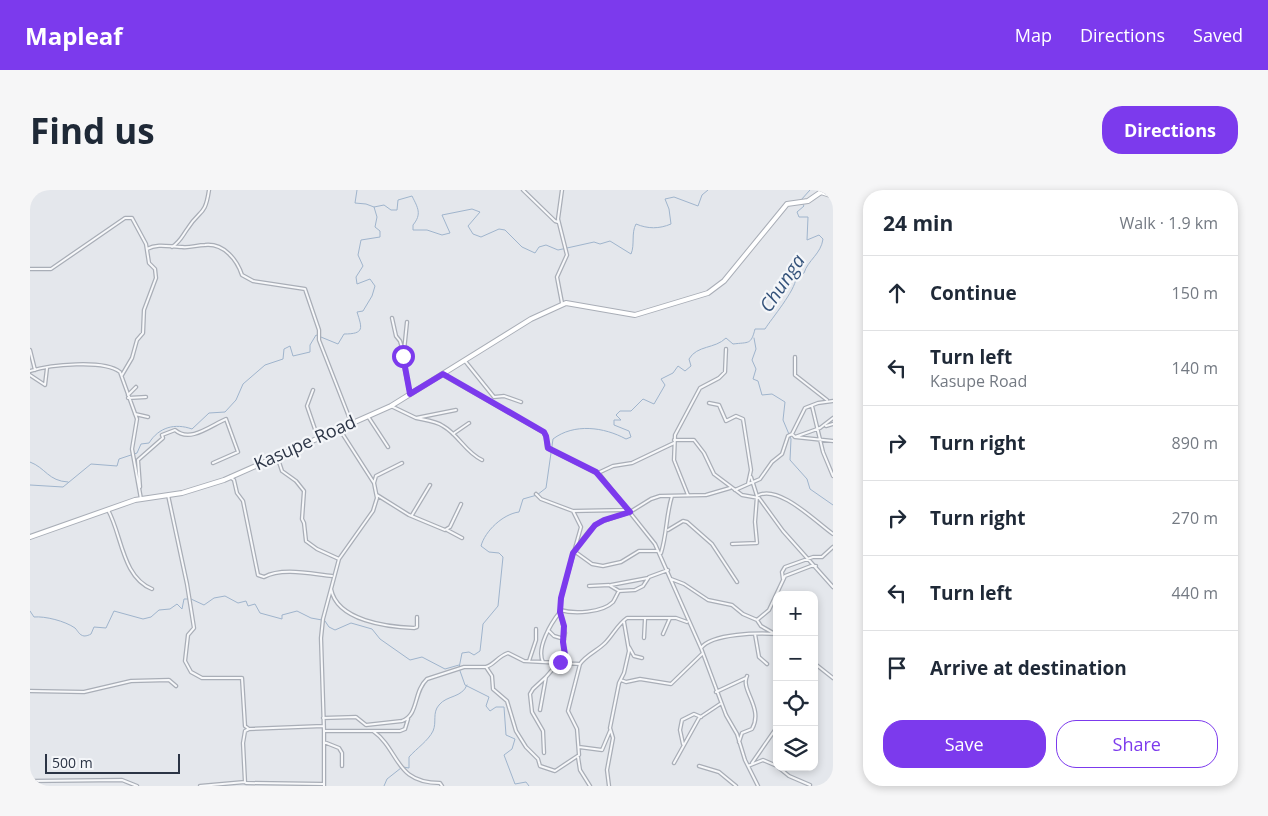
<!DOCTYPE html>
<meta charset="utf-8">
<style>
:root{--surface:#fff;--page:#f6f6f7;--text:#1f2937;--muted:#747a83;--line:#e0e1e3;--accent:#7c3aed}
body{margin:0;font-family:"Open Sans",sans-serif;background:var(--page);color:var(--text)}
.controls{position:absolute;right:15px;bottom:15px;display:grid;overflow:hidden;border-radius:10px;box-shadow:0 2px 8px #0003}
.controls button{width:45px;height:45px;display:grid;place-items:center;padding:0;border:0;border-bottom:1px solid var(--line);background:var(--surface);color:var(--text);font:25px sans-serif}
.scale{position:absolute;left:15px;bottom:12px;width:135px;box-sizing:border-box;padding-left:5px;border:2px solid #2b3445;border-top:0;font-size:14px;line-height:18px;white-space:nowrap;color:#2b3445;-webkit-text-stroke:4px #f4f6f9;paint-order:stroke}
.stop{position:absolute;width:15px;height:15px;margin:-11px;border:4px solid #7c3aed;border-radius:50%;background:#fff}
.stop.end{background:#7c3aed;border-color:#fff;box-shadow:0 1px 5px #0008}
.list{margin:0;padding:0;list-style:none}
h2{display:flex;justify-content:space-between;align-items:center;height:65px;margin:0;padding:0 20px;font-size:21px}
h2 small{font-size:16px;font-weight:400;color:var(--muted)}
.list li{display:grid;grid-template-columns:32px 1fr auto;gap:15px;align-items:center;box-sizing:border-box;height:75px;padding:0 20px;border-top:1px solid var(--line)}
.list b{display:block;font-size:19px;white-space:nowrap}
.list p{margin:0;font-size:16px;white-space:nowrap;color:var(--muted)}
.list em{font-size:16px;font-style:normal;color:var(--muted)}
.actions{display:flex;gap:10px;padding:15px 20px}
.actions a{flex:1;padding:11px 0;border:1px solid var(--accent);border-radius:20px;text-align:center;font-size:18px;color:var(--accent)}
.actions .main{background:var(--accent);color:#fff}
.icon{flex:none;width:28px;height:28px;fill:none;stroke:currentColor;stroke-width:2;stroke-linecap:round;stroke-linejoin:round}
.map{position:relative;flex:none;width:803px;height:596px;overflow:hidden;border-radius:20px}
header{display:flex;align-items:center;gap:30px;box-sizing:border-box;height:70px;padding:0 25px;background:var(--accent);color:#fff}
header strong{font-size:24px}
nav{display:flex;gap:28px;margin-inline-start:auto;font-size:18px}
.intro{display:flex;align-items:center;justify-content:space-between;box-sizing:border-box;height:120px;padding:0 30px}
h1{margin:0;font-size:35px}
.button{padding:12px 22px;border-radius:20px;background:var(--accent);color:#fff;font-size:18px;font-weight:700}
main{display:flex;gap:30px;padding:0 30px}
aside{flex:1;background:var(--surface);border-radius:20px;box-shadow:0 2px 8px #0003}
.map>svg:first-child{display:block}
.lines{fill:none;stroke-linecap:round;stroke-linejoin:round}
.stream{stroke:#9fb4cc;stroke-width:1}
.street-casing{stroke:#a9aeb7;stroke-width:4.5}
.secondary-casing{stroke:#a9aeb7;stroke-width:6}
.street{stroke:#f7f8fa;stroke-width:2}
.secondary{stroke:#fff;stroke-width:4}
.route{stroke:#7c3aed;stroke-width:6}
.labels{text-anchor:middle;stroke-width:4.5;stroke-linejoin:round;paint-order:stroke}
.street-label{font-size:18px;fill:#2b3445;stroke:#f4f6f9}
.water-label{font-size:19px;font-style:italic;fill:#34527a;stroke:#f4f6f9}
</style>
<header>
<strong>Mapleaf</strong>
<nav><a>Map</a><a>Directions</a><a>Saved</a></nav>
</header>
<div class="intro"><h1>Find us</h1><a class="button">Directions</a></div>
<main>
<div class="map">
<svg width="803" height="596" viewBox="0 0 803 596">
<rect width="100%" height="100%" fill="#e4e7ec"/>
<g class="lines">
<!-- stream -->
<path class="stream" d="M327,0l-2,13 11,1 8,3
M771,10l9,-10
M724,148l2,11 -4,11 4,9 -3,10 5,2 4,14 10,-1 13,8 -2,18 8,19 -1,21 17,19 3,10 23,16
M0,272c16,6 18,19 38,20
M0,295l33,2 28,-23 26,2 2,-7 18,-6 4,-9 8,-1c10,-16 26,-20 43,-14l17,-16 16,-1 11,-12 7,-16 22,-19 18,-6 1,-10 6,-3 3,10 17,-4v-7l6,-10 22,9 6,-10c21,0 18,-6 13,-22l6,-1 9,-15 3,-10 -5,-7 -13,5 -1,-7 7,-11 -5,-11 3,-15 19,-3v-6l-5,-4 2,-10 -3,-10 10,-2 7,5h6l1,-10 14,-4c6,12 10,18 1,29v5h14l15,5 8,-2 -8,-18 30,-6 8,3 -12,14 5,8 8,3 18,-8 6,1 17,17 13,6 4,-6 7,-2 12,5 36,-8 6,2 10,-3 21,13c4,-9 0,-21 5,-30 12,5 23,5 35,0l-2,-15 -4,-10 9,-2 24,9 4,-11 6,-5
M161,409l13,6 10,-7 11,-2 13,7 8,-2 2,5 7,-2 5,9 22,6v-4l15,-4 14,7 11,2
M0,421l4,6c11,-1 31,4 41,11 3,3 4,7 9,8 3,0 5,-1 7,-2l3,-7 12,1 8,-17 29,8 8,-2 8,-7 11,-1 7,-5 5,5 2,-10h4
M295,431l4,6 6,3 16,-7 21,6 8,10 30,21 12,-3 23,12 14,-4
M373,577l6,1v-11c8,-9 19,-16 24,-26 4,-9 -1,-18 6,-26 8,-10 23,-7 28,-20
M354,596l3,-7 14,-11
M499,596l-3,-4 -11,2 -11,-29 8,-6 3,-10 -9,-4 -2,-28h-8l-6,4 -4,-5 3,-9 -24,-12 -6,-17 3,-15 7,-1 5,3 6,-4 3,-27 15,-18 5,-49 -4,-4 -10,-1 -8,-6c4,-15 22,-32 38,-34l4,-13 14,-4 9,-7 7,-49c21,-16 51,-12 73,0l5,-2 -2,-6 -15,-6v-5h7l-5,-5 4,-4h11l12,-12 11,5 11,-19 -4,-6 12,-6 5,-7 7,5 6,-5 -2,-7c8,-14 26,-10 37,-21l7,6c16,-2 18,1 22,-15h10c7,-11 30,-38 31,-51l8,-5c4,-13 17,-19 19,-34l-4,-4 -12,5 1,-23h-9l-2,-5 7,-6 -2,-3"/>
<!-- street casing -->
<g class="street-casing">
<path id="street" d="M493,0l32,31 3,1
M532,0l-4,29 9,36 -10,22 5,26
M142,57c9,-6 10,-11 16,-19 12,-19 17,-11 21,-38
M117,59c11,-6 23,-2 35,-2 8,1 15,-2 23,-2 19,-2 32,15 37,30l11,6 52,8 14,41v10l32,82
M0,79h21l74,-51h7l14,26 3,19 6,6 1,9 -12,32 -1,23 -6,7 -5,18 -10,17
M362,128l4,18 4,5 3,10
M377,132l-4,39 7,33
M0,160l5,20
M765,167v18l32,25
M435,171l29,36 10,-1 17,6
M0,181c20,-6 73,-12 90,1l17,47 -5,30 9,50
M0,185l15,10 2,-17
M413,185l100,57 3,4 1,12 53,27 55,69 46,104 25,67 11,19 8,26 13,26
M283,200l-6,16 11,32
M98,205l8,-8
M98,208l18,-1
M679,213l10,2 7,16 10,-5 7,3 8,51 -3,14
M361,216l25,12 40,-8
M782,216l11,46 10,24
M105,224l13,3
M339,228l19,29
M386,228c9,2 20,3 27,8 16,9 22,26 39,34
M796,236l7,-2
M423,244l16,-11
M762,244l3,3 38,4
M765,247l25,-9 13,-10
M644,250h20l10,13 10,21 28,21 17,3 24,33 50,56
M247,266l5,15 14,10 8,10 -2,28 2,4 2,18 11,8 22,10
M568,283l15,-7 19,-3 42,-20
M200,287l4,3 3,13 6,8 15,74 6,2c18,-10 48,-3 68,-1
M344,293l2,-7 26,-13
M110,297l-2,-27 25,-22 -1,-3 13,-5c15,13 35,-4 51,-11l12,33 -25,11
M705,300l25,-11 12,-17 10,-8 6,-18 4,-2 13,-26 13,-5 15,-2
M506,304l5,5 32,12 8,16 -20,71 -1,14 5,21 -2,9 3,16 4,5
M138,305l19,89 7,44 -6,7 -3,26 6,11 11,6h40l3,48 4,3 74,-3
M347,305l32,20 36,15 5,-3 11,-23
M658,305l-14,-35 1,-25 25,-47 19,-10 6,-6 1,-23
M727,306c21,-13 60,27 76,38
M78,320c14,25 14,67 44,79
M543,321l52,-1
M382,325l18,-30
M417,340l15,8
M638,340l15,-9 4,1 25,22 25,38
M702,354l25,-1 -2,-21 2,-26 -6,-19
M545,359l15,-19 10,-8 30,-10 21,-13 9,-3 46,-1 24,-7
M544,361l18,13 11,2 18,-4 18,-11h19
M631,363c6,-19 5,-38 11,-57
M641,389l13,5 24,16 24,5 11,9 14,6
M753,389l-1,-7 3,-5 28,-10h9l11,-10
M581,395l37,-7
M559,396l20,-1 10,6 16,-1 8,-4 6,-9 19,-7
M301,399c6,32 57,38 83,39l3,-1v-10
M530,420c14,4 42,3 53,-8 2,-3 4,-8 6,-11
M519,441l5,5 10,3
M633,444l7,-16
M725,444l4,23 8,7
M745,444l-14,-8 -4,-6 12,-10 16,-34 26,-10h5
M614,448l1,-19
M599,457l5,9 8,2
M671,458c11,-15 58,-15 76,-14
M499,471l7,-21v-11
M513,472c-7,-14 8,-39 17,-50
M784,473l19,15
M456,477c9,-3 11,-10 22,-14l16,8 56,3c6,-9 17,-13 25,-21 8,-8 12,-18 22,-25h49l11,4
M591,490l5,2 14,-3 31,5 31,-30
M0,501l54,1 47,-11 38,-1 7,6
M686,502l30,-14
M510,520l6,-33 19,-22
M293,528l33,-1 10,8 36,-4c17,-6 11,-29 25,-42l37,-12h22l6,9 1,13 14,12 9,30 10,16 12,12 2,7 15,5 24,-16 -2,-26 -9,-18 12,-47
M294,541h76l5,-2 3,-10
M343,541c27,19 21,52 67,52l2,3
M294,552l15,6 3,5v13
M709,552l3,-9 10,-4c12,-21 -12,-39 -5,-53
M653,554l-3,-14 2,-10 12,-6 7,3
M549,557l23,3 8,-19
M514,563l-1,-22 -11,-19 -2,-18 3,-5 13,-12
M548,567l2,13 10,16
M644,573l25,-45 21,-14
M722,573l25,-36
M669,576l20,6 17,14
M718,576l15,-6 14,6
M748,577l11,9 21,9
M0,591l92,-1 15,6
M216,593l77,1
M170,596l45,-4 -2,-39 2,-12 4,-2
M294,596v-55l-3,-93 2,-19 16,-60 34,-48 4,-13 -3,-15 -34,-53
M579,596l-2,-16 6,-32 -3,-10 9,-45 5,-10 5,-22 -5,-29"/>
</g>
<!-- secondary casing -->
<g class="secondary-casing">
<path id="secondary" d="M0,347l105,-37 47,-7 42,-13 167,-74 140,-87 35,-16 69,12 73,-22 16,-12 63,-77 21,-3 13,-9 12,4"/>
</g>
<!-- street -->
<use href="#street" class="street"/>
<!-- secondary -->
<use href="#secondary" class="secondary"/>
</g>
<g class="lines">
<!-- route -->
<path class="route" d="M373,166l7,38 33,-20 101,58 2,4 2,12 48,24 34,40 -26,8 -9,5 -22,28 -12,45 -1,14 4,14 -1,16 2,13 -8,8 3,-1"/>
</g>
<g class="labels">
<!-- street labels -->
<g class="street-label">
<text transform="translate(275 253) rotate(-24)" y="6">Kasupe Road</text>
</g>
<!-- water labels -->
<g class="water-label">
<text transform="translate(752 93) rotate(-56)" y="7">Chunga</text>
</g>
</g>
</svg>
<div class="controls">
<button>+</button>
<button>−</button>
<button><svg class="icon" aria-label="locate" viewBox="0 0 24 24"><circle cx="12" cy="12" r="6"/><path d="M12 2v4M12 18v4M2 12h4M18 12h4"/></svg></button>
<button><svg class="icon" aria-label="layers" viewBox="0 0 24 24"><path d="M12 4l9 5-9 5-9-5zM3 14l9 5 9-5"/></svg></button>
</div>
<div class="scale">500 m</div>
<div class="stop" style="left:373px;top:166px"></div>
<div class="stop end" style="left:530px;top:472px"></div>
</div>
<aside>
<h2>24 min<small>Walk · 1.9 km</small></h2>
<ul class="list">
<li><svg class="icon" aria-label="ahead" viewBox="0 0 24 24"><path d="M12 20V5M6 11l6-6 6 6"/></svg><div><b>Continue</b></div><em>150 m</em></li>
<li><svg class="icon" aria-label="left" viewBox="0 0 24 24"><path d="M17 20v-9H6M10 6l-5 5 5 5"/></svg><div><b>Turn left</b><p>Kasupe Road</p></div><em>140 m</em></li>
<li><svg class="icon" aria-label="right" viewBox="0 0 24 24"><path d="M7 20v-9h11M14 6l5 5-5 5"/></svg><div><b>Turn right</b></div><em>890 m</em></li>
<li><svg class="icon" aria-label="right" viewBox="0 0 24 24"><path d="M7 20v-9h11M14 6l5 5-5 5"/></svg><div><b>Turn right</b></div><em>270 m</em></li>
<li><svg class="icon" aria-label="left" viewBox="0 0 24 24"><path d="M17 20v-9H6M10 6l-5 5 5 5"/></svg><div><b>Turn left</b></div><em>440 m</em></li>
<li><svg class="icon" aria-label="arrive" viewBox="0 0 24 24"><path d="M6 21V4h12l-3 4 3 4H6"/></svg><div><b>Arrive at destination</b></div></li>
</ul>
<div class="actions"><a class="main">Save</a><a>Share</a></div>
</aside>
</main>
